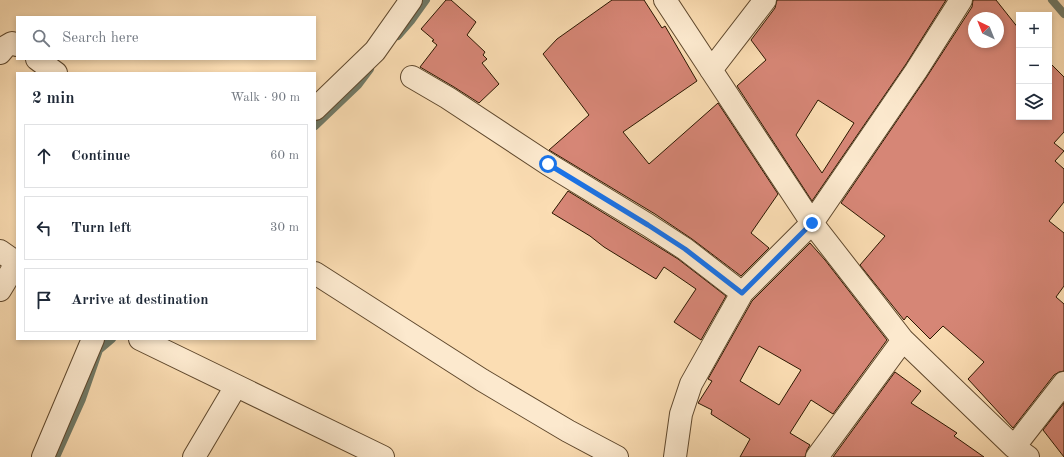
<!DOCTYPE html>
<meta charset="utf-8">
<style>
:root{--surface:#fff;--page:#f6f6f7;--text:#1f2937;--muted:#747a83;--line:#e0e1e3}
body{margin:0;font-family:"Old Standard TT",serif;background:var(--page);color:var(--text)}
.controls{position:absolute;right:12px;top:12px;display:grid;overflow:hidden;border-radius:0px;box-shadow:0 2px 6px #0003}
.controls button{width:36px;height:36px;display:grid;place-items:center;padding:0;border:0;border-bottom:1px solid var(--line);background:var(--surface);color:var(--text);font:20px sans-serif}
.compass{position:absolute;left:968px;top:12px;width:36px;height:36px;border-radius:50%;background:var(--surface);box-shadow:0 2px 6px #0003;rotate:317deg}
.stop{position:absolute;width:12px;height:12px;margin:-9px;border:3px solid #1a73e8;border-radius:50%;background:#fff}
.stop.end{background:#1a73e8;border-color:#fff;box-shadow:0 1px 4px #0008}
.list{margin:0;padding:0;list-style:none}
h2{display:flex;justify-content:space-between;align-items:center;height:52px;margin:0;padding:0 16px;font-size:17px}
h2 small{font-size:13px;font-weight:400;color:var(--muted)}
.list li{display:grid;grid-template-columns:26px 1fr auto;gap:12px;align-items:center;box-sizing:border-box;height:64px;margin:0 8px 8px;padding:0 8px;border:1px solid var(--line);border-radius:0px}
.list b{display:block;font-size:15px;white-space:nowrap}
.list em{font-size:13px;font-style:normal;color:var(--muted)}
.icon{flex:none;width:22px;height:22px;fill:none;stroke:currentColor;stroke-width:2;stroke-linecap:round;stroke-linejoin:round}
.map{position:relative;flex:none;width:1064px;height:457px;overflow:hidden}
.search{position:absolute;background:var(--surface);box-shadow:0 2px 6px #0003;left:16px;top:16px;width:300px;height:44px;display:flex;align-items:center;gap:10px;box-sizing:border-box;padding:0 14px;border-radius:0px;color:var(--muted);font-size:15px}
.panel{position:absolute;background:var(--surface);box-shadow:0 2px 6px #0003;left:16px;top:72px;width:300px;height:268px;border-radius:0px}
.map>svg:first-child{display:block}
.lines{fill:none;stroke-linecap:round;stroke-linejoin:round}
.stream{stroke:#717a67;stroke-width:8}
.building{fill:#d68676;stroke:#2b1700;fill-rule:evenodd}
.minor-casing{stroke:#5f482d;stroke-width:24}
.minor{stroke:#fce9ce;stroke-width:22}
.route{stroke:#1a73e8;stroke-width:5}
</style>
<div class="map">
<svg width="1064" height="457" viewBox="0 0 1064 457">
<rect width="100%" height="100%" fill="#fbddb3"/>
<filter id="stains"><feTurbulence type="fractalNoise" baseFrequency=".005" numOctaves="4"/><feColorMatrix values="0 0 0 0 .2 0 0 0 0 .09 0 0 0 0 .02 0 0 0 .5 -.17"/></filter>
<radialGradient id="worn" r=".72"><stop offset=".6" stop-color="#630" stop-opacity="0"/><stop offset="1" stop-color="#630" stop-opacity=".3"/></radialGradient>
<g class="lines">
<!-- stream -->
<path class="stream" d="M1052,0l12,14
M398,36l13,-15 15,-21
M315,126l43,-41 12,-16
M56,457l26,-58 17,-49 13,-11"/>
</g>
<!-- building -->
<path class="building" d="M446,0h5l25,22 -9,13 18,17 -2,3 4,4 -5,4 17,21 -20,19 -25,-16 -34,-20 17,-22 -5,-4 2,-1 -13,-11z
M612,0h32l18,28 3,-2 32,55 -74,51 26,32 69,-61 60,91 -27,39 18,15 -28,28 -49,-37 -37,-25 -106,-64 40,-35 -46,-61 14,-15z
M777,0h169l-40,64 -94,137 -75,-115 29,-26 -15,-20 24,-32zM818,100l36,23 -32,50 -26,-38z
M973,0h23l23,29v88h30v-55l15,15v55l-10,11 10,8 -9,10 9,8v33l-15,19 15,12v53l-8,11 8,7v67l-5,1 -5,3 -41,53 -45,-49 16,-17 -41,-36 -13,13 -23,-23 -3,4 -44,-55 25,-29 -44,-33 85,-125 46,-71zM974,18h24v24h-24z
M568,191l73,45 37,23 48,37 -25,44 -27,-18 22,-33 -32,-22 -8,12 -52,-32 -14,-11 -38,-23z
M810,243l15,17 62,80 -54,74 -22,-14 -21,33 20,12 -3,5 -2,7h-65l10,-18 -39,-25 1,-4 -14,-7 14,-22 -4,-2 44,-78zM759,346l42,24 -22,35 -39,-24z
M895,372l26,19 -10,12 46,30 -3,3 30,21h-151z
M1064,403v54l-21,-27z"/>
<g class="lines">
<!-- minor casing -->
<g class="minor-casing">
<path id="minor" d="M665,0l147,223 91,117 111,107 14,10
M0,53l5,-6 7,-4 5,2
M37,59l19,14
M711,70l54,-70
M412,77l36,21 100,66 100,61 37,24 57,44
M315,109l60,-58 36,-51
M0,251l17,12
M315,273l167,107 86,51 49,26
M0,290l17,-28
M140,339l243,118
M1014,447l50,-64
M43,457l50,-118
M194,457l42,-71
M675,457l6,-43 10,-30 51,-91 70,-70 104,-152 45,-71
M817,457l86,-117"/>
</g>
<!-- minor -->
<use href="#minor" class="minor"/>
</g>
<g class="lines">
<!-- route -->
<path class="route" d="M548,164l100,61 37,24 57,44 70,-70"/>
</g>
<rect width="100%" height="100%" filter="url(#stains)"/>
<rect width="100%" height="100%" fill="url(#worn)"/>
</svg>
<div class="controls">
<button>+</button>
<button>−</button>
<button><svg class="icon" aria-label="layers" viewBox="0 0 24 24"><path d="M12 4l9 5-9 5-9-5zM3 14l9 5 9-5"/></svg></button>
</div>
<svg class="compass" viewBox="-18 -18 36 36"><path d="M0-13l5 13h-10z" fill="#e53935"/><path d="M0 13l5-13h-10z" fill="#747a83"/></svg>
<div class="stop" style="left:548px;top:164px"></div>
<div class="stop end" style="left:812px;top:223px"></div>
<div class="search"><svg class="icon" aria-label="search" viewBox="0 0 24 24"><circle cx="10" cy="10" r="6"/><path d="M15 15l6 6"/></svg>Search here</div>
<section class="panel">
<h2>2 min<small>Walk · 90 m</small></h2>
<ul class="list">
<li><svg class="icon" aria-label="ahead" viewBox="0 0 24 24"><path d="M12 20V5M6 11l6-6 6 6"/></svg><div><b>Continue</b></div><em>60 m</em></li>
<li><svg class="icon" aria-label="left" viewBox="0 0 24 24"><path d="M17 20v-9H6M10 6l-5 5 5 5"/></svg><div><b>Turn left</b></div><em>30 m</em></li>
<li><svg class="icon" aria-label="arrive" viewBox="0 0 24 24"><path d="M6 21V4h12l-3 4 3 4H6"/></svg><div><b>Arrive at destination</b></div></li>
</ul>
</section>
</div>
